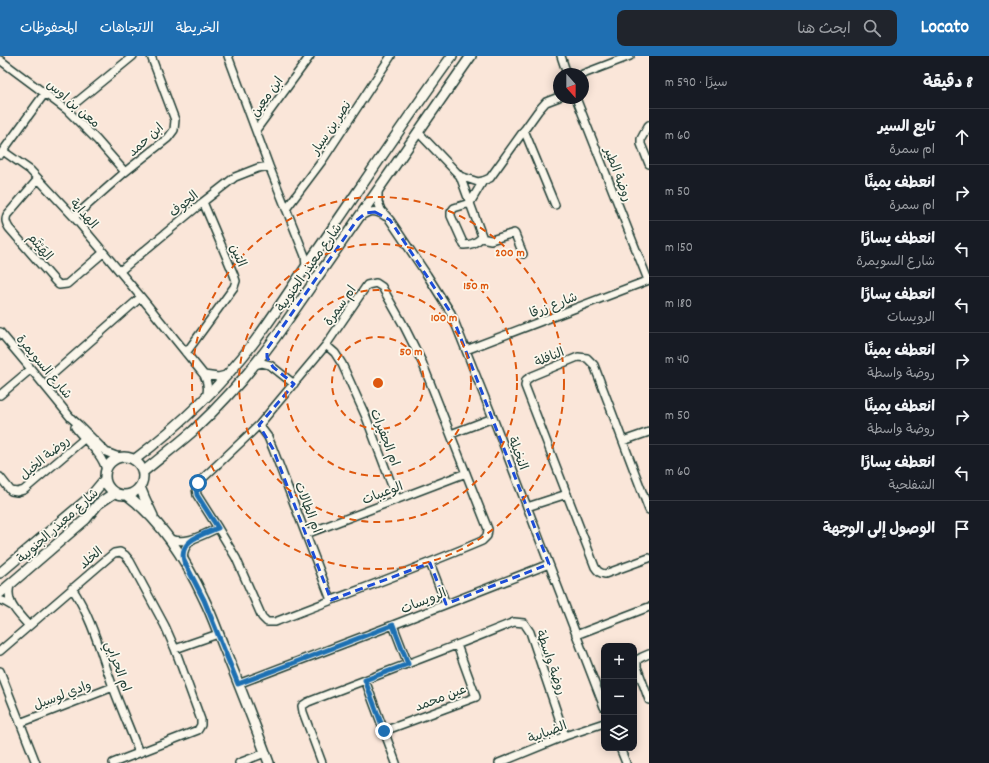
<!DOCTYPE html>
<html lang="ar">
<meta charset="utf-8">
<style>
:root{--surface:#171b24;--page:#20242c;--text:#f1f3f6;--muted:#9ea1a6;--line:#363941;--accent:#1f6fb2}
body{margin:0;font-family:Dekko,"Playpen Sans Arabic",sans-serif;background:var(--page);color:var(--text);direction:rtl}
.controls{position:absolute;right:12px;bottom:12px;display:grid;overflow:hidden;border-radius:8px;box-shadow:0 2px 10px #0003}
.controls button{width:36px;height:36px;display:grid;place-items:center;padding:0;border:0;border-bottom:1px solid var(--line);background:var(--surface);color:var(--text);font:20px sans-serif}
.compass{position:absolute;left:553px;top:12px;width:36px;height:36px;border-radius:50%;background:var(--surface);box-shadow:0 2px 10px #0003;rotate:159deg}
.stop{position:absolute;width:12px;height:12px;margin:-9px;border:3px solid #1f6fb2;border-radius:50%;background:#fff}
.stop.end{background:#1f6fb2;border-color:#fff;box-shadow:0 1px 4px #0008}
.list{margin:0;padding:0;list-style:none}
h2{display:flex;justify-content:space-between;align-items:center;height:52px;margin:0;padding:0 16px;font-size:17px}
h2 small{font-size:13px;font-weight:400;color:var(--muted)}
.list li{display:grid;grid-template-columns:26px 1fr auto;gap:12px;align-items:center;box-sizing:border-box;height:56px;padding:0 16px;border-top:1px solid var(--line)}
.list b{display:block;font-size:15px;white-space:nowrap}
.list p{margin:0;font-size:13px;white-space:nowrap;color:var(--muted)}
.list em{font-size:13px;font-style:normal;color:var(--muted)}
.icon{flex:none;width:22px;height:22px;fill:none;stroke:currentColor;stroke-width:2;stroke-linecap:round;stroke-linejoin:round}
.map{position:relative;flex:none;width:649px;height:707px;overflow:hidden;direction:ltr}
header{display:flex;align-items:center;gap:24px;box-sizing:border-box;height:56px;padding:0 20px;background:var(--accent);color:#fff}
header strong{font-size:19px}
nav{display:flex;gap:22px;margin-inline-start:auto;font-size:14px}
.search{width:280px;height:36px;background:var(--page);display:flex;align-items:center;gap:10px;box-sizing:border-box;padding:0 14px;border-radius:8px;color:var(--muted);font-size:15px}
main{display:flex}
aside{flex:1;background:var(--surface)}
.map>svg:first-child{display:block}
.lines{fill:none;stroke-linecap:round;stroke-linejoin:round}
.minor-casing{stroke:#1f3d34;stroke-width:10}
.tertiary-casing{stroke:#1f3d34;stroke-width:12}
.minor{stroke:#fbf7ec;stroke-width:7}
.tertiary{stroke:#fbf7ec;stroke-width:9}
.route{stroke:#1f6fb2;stroke-width:5}
.marked{fill:none;stroke:#1d4ed8;stroke-width:3;stroke-dasharray:8 5;stroke-linejoin:round}
.ring{fill:none;stroke:#de580e;stroke-width:2;stroke-dasharray:7 5}
.labels{text-anchor:middle;stroke-width:3.5;stroke-linejoin:round;paint-order:stroke}
.street-label{font-size:13px;fill:#1f3d34;stroke:#fbf7ec}
.centre{fill:#de580e;stroke:#fbf7ec;stroke-width:2}
.ring-label{font-size:12px;text-anchor:middle;font-weight:bold;fill:#de580e;stroke:#fbf7ec;stroke-width:3.5;stroke-linejoin:round;paint-order:stroke}
</style>
<header>
<strong>Locato</strong>
<div class="search"><svg class="icon" aria-label="search" viewBox="0 0 24 24"><circle cx="10" cy="10" r="6"/><path d="M15 15l6 6"/></svg>ابحث هنا</div>
<nav><a>الخريطة</a><a>الاتجاهات</a><a>المحفوظات</a></nav>
</header>
<main>
<aside>
<h2>8 دقيقة<small>سيرًا · 590 m</small></h2>
<ul class="list">
<li><svg class="icon" aria-label="ahead" viewBox="0 0 24 24"><path d="M12 20V5M6 11l6-6 6 6"/></svg><div><b>تابع السير</b><p>ام سمرة</p></div><em>60 m</em></li>
<li><svg class="icon" aria-label="right" viewBox="0 0 24 24"><path d="M7 20v-9h11M14 6l5 5-5 5"/></svg><div><b>انعطف يمينًا</b><p>ام سمرة</p></div><em>50 m</em></li>
<li><svg class="icon" aria-label="left" viewBox="0 0 24 24"><path d="M17 20v-9H6M10 6l-5 5 5 5"/></svg><div><b>انعطف يسارًا</b><p>شارع السويمرة</p></div><em>150 m</em></li>
<li><svg class="icon" aria-label="left" viewBox="0 0 24 24"><path d="M17 20v-9H6M10 6l-5 5 5 5"/></svg><div><b>انعطف يسارًا</b><p>الرويسات</p></div><em>180 m</em></li>
<li><svg class="icon" aria-label="right" viewBox="0 0 24 24"><path d="M7 20v-9h11M14 6l5 5-5 5"/></svg><div><b>انعطف يمينًا</b><p>روضة واسطة</p></div><em>40 m</em></li>
<li><svg class="icon" aria-label="right" viewBox="0 0 24 24"><path d="M7 20v-9h11M14 6l5 5-5 5"/></svg><div><b>انعطف يمينًا</b><p>روضة واسطة</p></div><em>50 m</em></li>
<li><svg class="icon" aria-label="left" viewBox="0 0 24 24"><path d="M17 20v-9H6M10 6l-5 5 5 5"/></svg><div><b>انعطف يسارًا</b><p>الشفلحية</p></div><em>60 m</em></li>
<li><svg class="icon" aria-label="arrive" viewBox="0 0 24 24"><path d="M6 21V4h12l-3 4 3 4H6"/></svg><div><b>الوصول إلى الوجهة</b></div></li>
</ul>
</aside>
<div class="map">
<svg width="649" height="707" viewBox="0 0 649 707">
<rect width="100%" height="100%" fill="#fae6d9"/>
<filter id="ink" filterUnits="userSpaceOnUse"><feTurbulence type="fractalNoise" baseFrequency=".025" numOctaves="2"/><feDisplacementMap in="SourceGraphic" scale="8" xChannelSelector="R" yChannelSelector="G"/><feConvolveMatrix kernelMatrix="1 2 1 2 8 2 1 2 1" color-interpolation-filters="sRGB"/></filter>
<g filter="url(#ink)">
<g class="lines">
<!-- minor casing -->
<g class="minor-casing">
<path id="minor" d="M228,0l41,110 36,90 1,10
M561,0l6,18
M0,4l67,50 30,30 28,32
M583,18l47,-18
M576,42l72,182
M67,54l66,-54
M649,69l-1,1 -7,13v5l8,20
M256,74l54,-74
M524,74l31,75
M418,76l42,44 18,6 5,-1 7,-3 48,-67 8,-9 13,-5
M3,95l27,19 44,47 67,80 63,78c4,8 5,14 2,22
M0,99l45,-62
M460,120l22,60 -1,2
M38,123l-31,36c-2,5 -1,8 2,13l46,53 4,4 8,-1 36,-31
M483,125l-13,22 -16,5 -3,4v4l13,29c6,0 13,-3 17,-7l10,2 23,-7 1,1 8,20
M378,134v12l3,8 9,10 37,55 24,38 42,105 111,289
M286,153l36,-48 69,-105
M74,161l51,-45 43,-34 6,-8 1,-10 -24,-64
M360,161c9,-7 16,-7 25,-1
M120,215l83,-69 32,-25 23,-9 11,-2
M376,227l6,4 22,39 18,36 66,167 -1,7 -5,5c-68,29 -138,54 -207,81h-8l-5,-5 -26,-59 -18,-30 -21,-33 -1,-7 2,-5 61,-58 67,-80 41,-60z
M0,276l31,37 40,49 9,8 26,26 10,4 5,1
M326,289l9,8 7,11 24,53 31,82
M466,294l183,-70
M186,297l48,-66 2,-6 -2,-6 -31,-73
M254,309l8,-2 8,2 24,19
M204,319l14,2 8,-2
M49,334v-11l4,-5 88,-77
M0,339l31,-26
M259,369l9,12 5,12 58,151
M75,371c10,14 27,26 31,43
M451,378l42,-16
M623,385l26,-9
M0,421l11,14 6,1 7,-2 61,-52
M527,451l40,-13
M649,454l-55,-145 -7,-7 -9,-1 -46,19 -6,4 -1,6 70,181c3,5 5,6 10,7l44,-16
M306,478l160,-61
M170,483c17,6 32,-4 48,-11
M184,505c-2,-10 2,-16 9,-22
M430,507l16,41
M10,529c-5,18 8,28 19,41
M72,532c20,30 29,66 41,99 8,22 18,44 26,66
M0,544l5,2 7,4
M393,569l15,39
M576,579l73,-28
M175,593l43,-15
M0,595l108,-93 6,-5 6,-1 5,3 5,6 35,65 10,23 26,71v5l-3,5 -85,33
M649,598l-7,3 -5,3v7l12,33
M0,615l36,92
M365,624l31,83
M238,628l155,-59 156,-61
M20,667l93,-36
M384,675l92,-34 -19,-52
M620,692l6,15
M239,707l26,-10
M322,707l-19,-51 -1,-6 6,-4c69,-27 138,-52 206,-80l10,1 6,9 35,104
M499,707l66,-27 39,-13"/>
</g>
<!-- tertiary casing -->
<g class="tertiary-casing">
<path id="tertiary" d="M105 420a19 19 0 1 1 38 0a19 19 0 1 1-38 0Z
M134,404c45,-34 87,-74 121,-119 22,-30 42,-62 64,-93 44,-64 87,-129 133,-192
M143,416c17,-14 34,-27 50,-41 30,-28 58,-60 82,-93l196,-282
M140,431l5,12 8,17
M127,439c35,26 59,65 77,104 8,16 14,34 21,51 15,37 30,75 44,113
M0,517l90,-76 15,-18
M0,537l86,-74 12,-15 16,-11"/>
</g>
<!-- minor -->
<use href="#minor" class="minor"/>
<!-- tertiary -->
<use href="#tertiary" class="tertiary"/>
</g>
</g>
<g class="lines" filter="url(#ink)">
<!-- route -->
<path class="route" d="M198,427l-2,5 1,7 21,33c-14,6 -40,12 -34,33l20,39 34,84 155,-59 15,39 -43,16 19,51"/>
</g>
<!-- marked area -->
<path class="marked" d="M375,156l15,8 61,93 98,251 -103,40 -16,-41 -99,37 -58,-151 -14,-24 35,-41 -21,-17 -6,-10v-8l90,-129 9,-7z"/>
<!-- distance rings -->
<g class="ring">
<circle cx="378" cy="327" r="46"/>
<circle cx="378" cy="327" r="93"/>
<circle cx="378" cy="327" r="139"/>
<circle cx="378" cy="327" r="186"/>
</g>
<g class="labels">
<!-- street labels -->
<g class="street-label">
<text transform="translate(266 40) rotate(-54)" y="5">ابن معين</text>
<text transform="translate(74 47) rotate(41)" y="5">معن بن اوس</text>
<text transform="translate(330 71) rotate(-56)" y="5">نصر بن سيار</text>
<text transform="translate(145 83) rotate(-42)" y="5">ابن حمد</text>
<text transform="translate(619 118) rotate(69)" y="5">روضة الطير</text>
<text transform="translate(183 147) rotate(-39)" y="5">الجوف</text>
<text transform="translate(85 157) rotate(49)" y="5">الهداية</text>
<text transform="translate(41 190) rotate(49)" y="5">الهَيْثَم</text>
<text transform="translate(239 199) rotate(67)" y="5">التين</text>
<text transform="translate(308 211) rotate(-55)" y="5">شارع معيذر الجنوبية</text>
<text transform="translate(553 248) rotate(-21)" y="5">شارع زرقا</text>
<text transform="translate(339 249) rotate(-55)" y="5">ام سمرة</text>
<text transform="translate(549 300) rotate(-22)" y="5">النافلة</text>
<text transform="translate(45 310) rotate(50)" y="5">شارع السويمرة</text>
<text transform="translate(386 381) rotate(69)" y="5">ام الجفيرات</text>
<text transform="translate(519 397) rotate(69)" y="5">النخيلة</text>
<text transform="translate(44 401) rotate(-40)" y="5">روضة الخيل</text>
<text transform="translate(382 436) rotate(-21)" y="5">الوعيبات</text>
<text transform="translate(309 451) rotate(69)" y="5">ام الطالات</text>
<text transform="translate(57 469) rotate(-42)" y="5">شارع معيذر الجنوبية</text>
<text transform="translate(90 501) rotate(-40)" y="5">الخلد</text>
<text transform="translate(423 544) rotate(-22)" y="5">الرويسات</text>
<text transform="translate(552 606) rotate(71)" y="5">روضة واسطة</text>
<text transform="translate(119 610) rotate(70)" y="5">ام الحرابي</text>
<text transform="translate(62 638) rotate(-21)" y="5">وادي لوسيل</text>
<text transform="translate(440 641) rotate(-21)" y="5">عين محمد</text>
<text transform="translate(547 675) rotate(-21)" y="5">الضبابية</text>
</g>
</g>
<circle cx="378" cy="327" r="6" class="centre"/>
<g class="ring-label">
<text x="510" y="200">200 m</text>
<text x="476" y="233">150 m</text>
<text x="444" y="265">100 m</text>
<text x="411" y="299">50 m</text>
</g>
</svg>
<div class="controls">
<button>+</button>
<button>−</button>
<button><svg class="icon" aria-label="layers" viewBox="0 0 24 24"><path d="M12 4l9 5-9 5-9-5zM3 14l9 5 9-5"/></svg></button>
</div>
<svg class="compass" viewBox="-18 -18 36 36"><path d="M0-13l5 13h-10z" fill="#e53935"/><path d="M0 13l5-13h-10z" fill="#9ea1a6"/></svg>
<div class="stop" style="left:198px;top:427px"></div>
<div class="stop end" style="left:384px;top:675px"></div>
</div>
</main>
